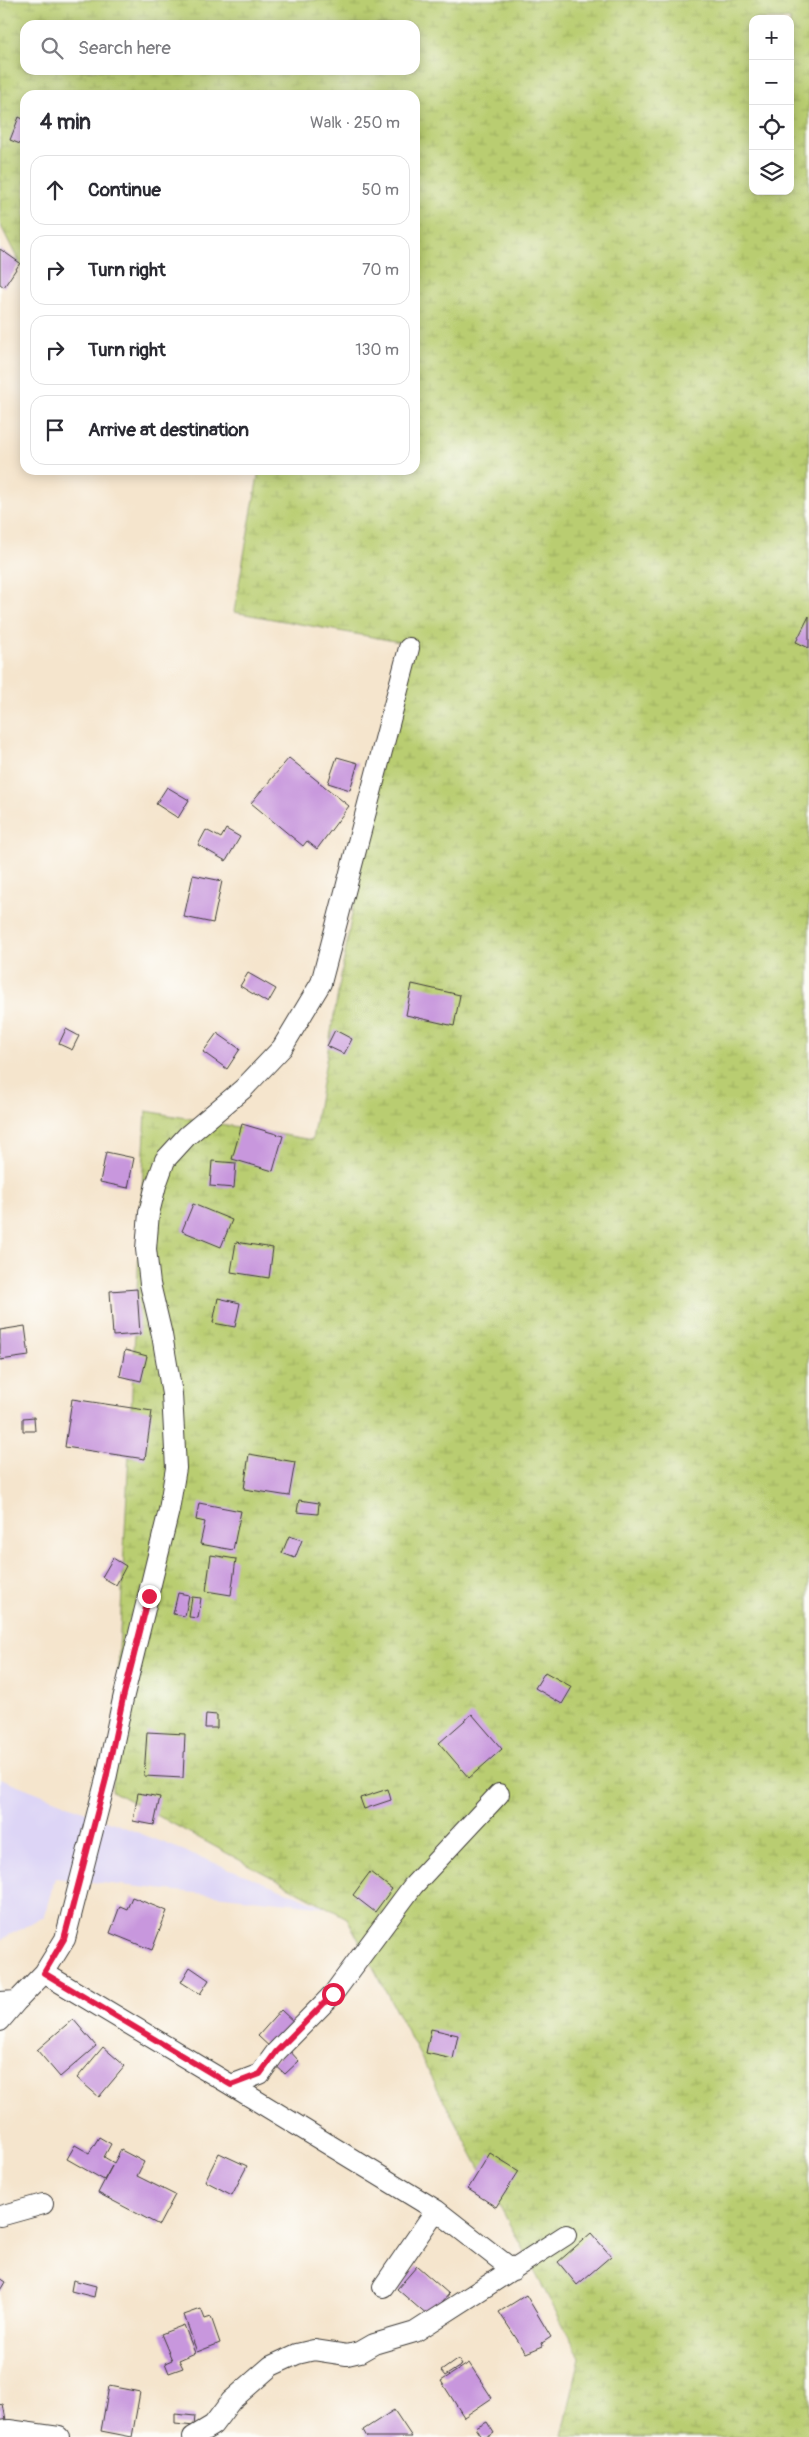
<!DOCTYPE html>
<meta charset="utf-8">
<style>
:root{--surface:#fff;--page:#f7f7f7;--text:#2b2b33;--muted:#7c7c81;--line:#e1e1e2}
body{margin:0;font-family:Pangolin,sans-serif;background:var(--page);color:var(--text)}
.controls{position:absolute;right:15px;top:15px;display:grid;overflow:hidden;border-radius:10px;box-shadow:0 2px 12px #0003}
.controls button{width:45px;height:45px;display:grid;place-items:center;padding:0;border:0;border-bottom:1px solid var(--line);background:var(--surface);color:var(--text);font:25px sans-serif}
.stop{position:absolute;width:15px;height:15px;margin:-11px;border:4px solid #e11d48;border-radius:50%;background:#fff}
.stop.end{background:#e11d48;border-color:#fff;box-shadow:0 1px 5px #0008}
.list{margin:0;padding:0;list-style:none}
h2{display:flex;justify-content:space-between;align-items:center;height:65px;margin:0;padding:0 20px;font-size:21px}
h2 small{font-size:16px;font-weight:400;color:var(--muted)}
.list li{display:grid;grid-template-columns:32px 1fr auto;gap:15px;align-items:center;box-sizing:border-box;height:70px;margin:0 10px 10px;padding:0 10px;border:1px solid var(--line);border-radius:15px}
.list b{display:block;font-size:19px;white-space:nowrap}
.list em{font-size:16px;font-style:normal;color:var(--muted)}
.icon{flex:none;width:28px;height:28px;fill:none;stroke:currentColor;stroke-width:2;stroke-linecap:round;stroke-linejoin:round}
.map{position:relative;flex:none;width:809px;height:2437px;overflow:hidden}
.search{position:absolute;background:var(--surface);box-shadow:0 2px 12px #0003;left:20px;top:20px;width:400px;height:55px;display:flex;align-items:center;gap:12px;box-sizing:border-box;padding:0 18px;border-radius:15px;color:var(--muted);font-size:19px}
.panel{position:absolute;background:var(--surface);box-shadow:0 2px 12px #0003;left:20px;top:90px;width:400px;height:385px;border-radius:15px}
.map>svg:first-child{display:block}
.built{fill:#ddd5f6}
.wetland{fill:url(#wetland-marsh);stroke:#6a7446;fill-rule:evenodd}
.building{fill:#c897dd}
.lines{fill:none;stroke-linecap:round;stroke-linejoin:round}
.street-casing{stroke:#3d3a37;stroke-width:22}
.street{stroke:#fff;stroke-width:20}
.route{stroke:#e11d48;stroke-width:6}
</style>
<div class="map">
<svg width="809" height="2437" viewBox="0 0 809 2437">
<defs>
<pattern id="wetland-marsh" width="20" height="14" patternUnits="userSpaceOnUse" patternTransform="scale(1.25)"><rect width="20" height="14" fill="#b9cd71"/><path d="M1 5h8M5 5V1M11 12h8M15 12V8" fill="none" stroke="#9eaf61"/></pattern>
</defs>
<rect width="100%" height="100%" fill="#fdfcf7"/>
<filter id="ink" filterUnits="userSpaceOnUse"><feTurbulence type="fractalNoise" baseFrequency=".02" numOctaves="2"/><feDisplacementMap in="SourceGraphic" scale="10" xChannelSelector="R" yChannelSelector="G"/><feConvolveMatrix kernelMatrix="1 2 1 2 8 2 1 2 1" color-interpolation-filters="sRGB"/></filter>
<filter id="wash" filterUnits="userSpaceOnUse"><feTurbulence type="fractalNoise" baseFrequency=".0096" numOctaves="4" result="noise"/><feDisplacementMap in="SourceGraphic" scale="20" xChannelSelector="R" yChannelSelector="G"/><feGaussianBlur stdDeviation="1.12" result="paint"/><feColorMatrix in="noise" values="0 0 0 0 0 0 0 0 0 0 0 0 0 0 0 0 0 1.4 0 .05"/><feComposite in="paint" operator="in"/></filter>
<g filter="url(#wash)">
<rect width="100%" height="100%" fill="#f5e5cd"/>
<!-- built -->
<path class="built" d="M0,1778l326,129 -271,-29 -11,39 -44,23z"/>
<!-- wetland -->
<path class="wetland" d="M0,0h809v2437h-247l18,-80 -233,-439 -235,-127 34,-680 166,29 88,-498 -166,-30 25,-142h156v-375h-390v179l-25,-50zM753,19h37v172h-37zM25,25h390v45h-390z"/>
<g id="blocks">
<!-- building -->
<path class="building" d="M19,117l6,3v26l-15,-6z
M0,249l20,14 -16,24 -4,-3z
M809,616v32l-13,-6z
M337,757l21,6 -8,27 -22,-7z
M289,758l60,48 -32,43 -10,-8 -4,5 -52,-43z
M167,787l22,13 -11,18 -22,-14z
M226,829l14,8 -14,24 -28,-16 8,-15 15,8z
M193,875l29,6 -9,42 -29,-6z
M248,973l28,16 -8,14 -28,-17z
M412,984l48,11 -6,31 -48,-11z
M66,1029l13,7 -7,14 -13,-6z
M335,1030l17,9 -8,15 -17,-8z
M217,1033l23,16 -13,20 -24,-17z
M242,1124l41,12 -10,35 -41,-12z
M106,1152l28,6 -6,30 -28,-6z
M212,1161l24,2 -2,25 -24,-2z
M193,1204l39,16 -11,27 -39,-16z
M236,1242l37,6 -4,30 -38,-6z
M137,1289l3,45 -27,2 -3,-45z
M218,1298l22,5 -5,24 -22,-4z
M25,1326l4,30 -29,4v-30z
M125,1350l22,6 -6,25 -21,-5z
M72,1399l80,12 -7,48 -80,-12z
M34,1417l1,14h-12v-13z
M249,1454l46,8 -6,34 -45,-7z
M299,1500l20,3 -1,11 -21,-2z
M199,1503l42,8 -8,39 -33,-6 5,-22 -9,-2z
M289,1536l13,4 -7,18 -13,-5z
M211,1555l25,4 -5,36 -25,-4z
M113,1558l13,8 -10,19 -14,-8z
M178,1593l11,2 -4,21 -12,-2z
M192,1597l9,1 -3,20 -9,-1z
M545,1672l27,15 -10,17 -27,-16z
M206,1714l11,1v13h-12z
M472,1714l30,35 -33,29 -30,-35z
M147,1732l38,2 -2,44 -39,-2z
M388,1789l3,11 -27,9 -4,-11z
M138,1793l22,4 -6,28 -21,-4z
M370,1872l22,17 -17,23 -22,-17z
M132,1897l35,14 -15,39 -42,-17 10,-27 7,3z
M190,1967l19,13 -9,14 -19,-12z
M281,2010l15,14 -23,26 -15,-14z
M73,2019l23,27 -36,31 -23,-27z
M431,2029l27,6 -5,24 -27,-6z
M103,2047l22,19 -26,31 -22,-19z
M288,2049l11,12 -14,13 -12,-11z
M99,2137l12,7 -7,13 10,6 7,-13 23,12 -7,14 38,19 -16,30 -61,-32 14,-27 -8,14 -37,-21 8,-14 14,8z
M219,2153l28,13 -15,29 -27,-14z
M490,2153l29,18 -23,36 -28,-18z
M591,2233l20,23 -34,29 -19,-23z
M417,2266l32,28 -20,23 -32,-28z
M0,2278l6,4 -6,10z
M73,2280l23,6 -2,11 -23,-6z
M526,2295l25,42 -9,6 1,3 -17,7 -27,-41z
M201,2309l4,10 6,-2 9,26 -23,9 -13,-37z
M184,2325l11,28 -16,7 4,8 -14,5 -4,-10 7,-3 -11,-26z
M458,2359l4,6 -17,11 -4,-5z
M469,2363l23,35 -28,19 -23,-36z
M109,2386l31,6 -8,45 -31,-6z
M3,2404l3,16 -6,1v-16z
M394,2410l18,27h-45l-4,-7z
M175,2414l20,2 -1,10 -19,-2z
M487,2422l7,11 -6,4h-6l-6,-9z"/>
</g>
</g>
<g filter="url(#ink)">
<use href="#blocks" fill-opacity="0" stroke="#3d3a37" stroke-width="1"/>
<g class="lines">
<!-- street casing -->
<g class="street-casing">
<path id="street" d="M44,1973l187,112 29,-11 16,-22 57,-58 80,-108 86,-92
M0,2002l17,-1 27,-28 21,-34 41,-160 17,-80 46,-189 7,-42 -4,-74 -10,-59 -12,-51 -4,-35 3,-36 7,-28 9,-25 22,-24 56,-47 39,-41 39,-65 88,-335
M0,2021l17,-20
M231,2085l205,125 77,60
M0,2216l43,-12
M383,2287l53,-77
M0,2431l9,-1 50,7
M193,2437l20,-12 18,-24 40,-35 26,-12 17,-4 33,5 13,-3 14,-8 41,-12 151,-97"/>
</g>
<!-- street -->
<use href="#street" class="street"/>
</g>
</g>
<g class="lines" filter="url(#ink)">
<!-- route -->
<path class="route" d="M149,1596l-26,102 -17,81 -42,160 -20,34 187,112 29,-11 16,-22 57,-58"/>
</g>
</svg>
<div class="controls">
<button>+</button>
<button>−</button>
<button><svg class="icon" aria-label="locate" viewBox="0 0 24 24"><circle cx="12" cy="12" r="6"/><path d="M12 2v4M12 18v4M2 12h4M18 12h4"/></svg></button>
<button><svg class="icon" aria-label="layers" viewBox="0 0 24 24"><path d="M12 4l9 5-9 5-9-5zM3 14l9 5 9-5"/></svg></button>
</div>
<div class="stop" style="left:333px;top:1994px"></div>
<div class="stop end" style="left:149px;top:1596px"></div>
<div class="search"><svg class="icon" aria-label="search" viewBox="0 0 24 24"><circle cx="10" cy="10" r="6"/><path d="M15 15l6 6"/></svg>Search here</div>
<section class="panel">
<h2>4 min<small>Walk · 250 m</small></h2>
<ul class="list">
<li><svg class="icon" aria-label="ahead" viewBox="0 0 24 24"><path d="M12 20V5M6 11l6-6 6 6"/></svg><div><b>Continue</b></div><em>50 m</em></li>
<li><svg class="icon" aria-label="right" viewBox="0 0 24 24"><path d="M7 20v-9h11M14 6l5 5-5 5"/></svg><div><b>Turn right</b></div><em>70 m</em></li>
<li><svg class="icon" aria-label="right" viewBox="0 0 24 24"><path d="M7 20v-9h11M14 6l5 5-5 5"/></svg><div><b>Turn right</b></div><em>130 m</em></li>
<li><svg class="icon" aria-label="arrive" viewBox="0 0 24 24"><path d="M6 21V4h12l-3 4 3 4H6"/></svg><div><b>Arrive at destination</b></div></li>
</ul>
</section>
</div>
